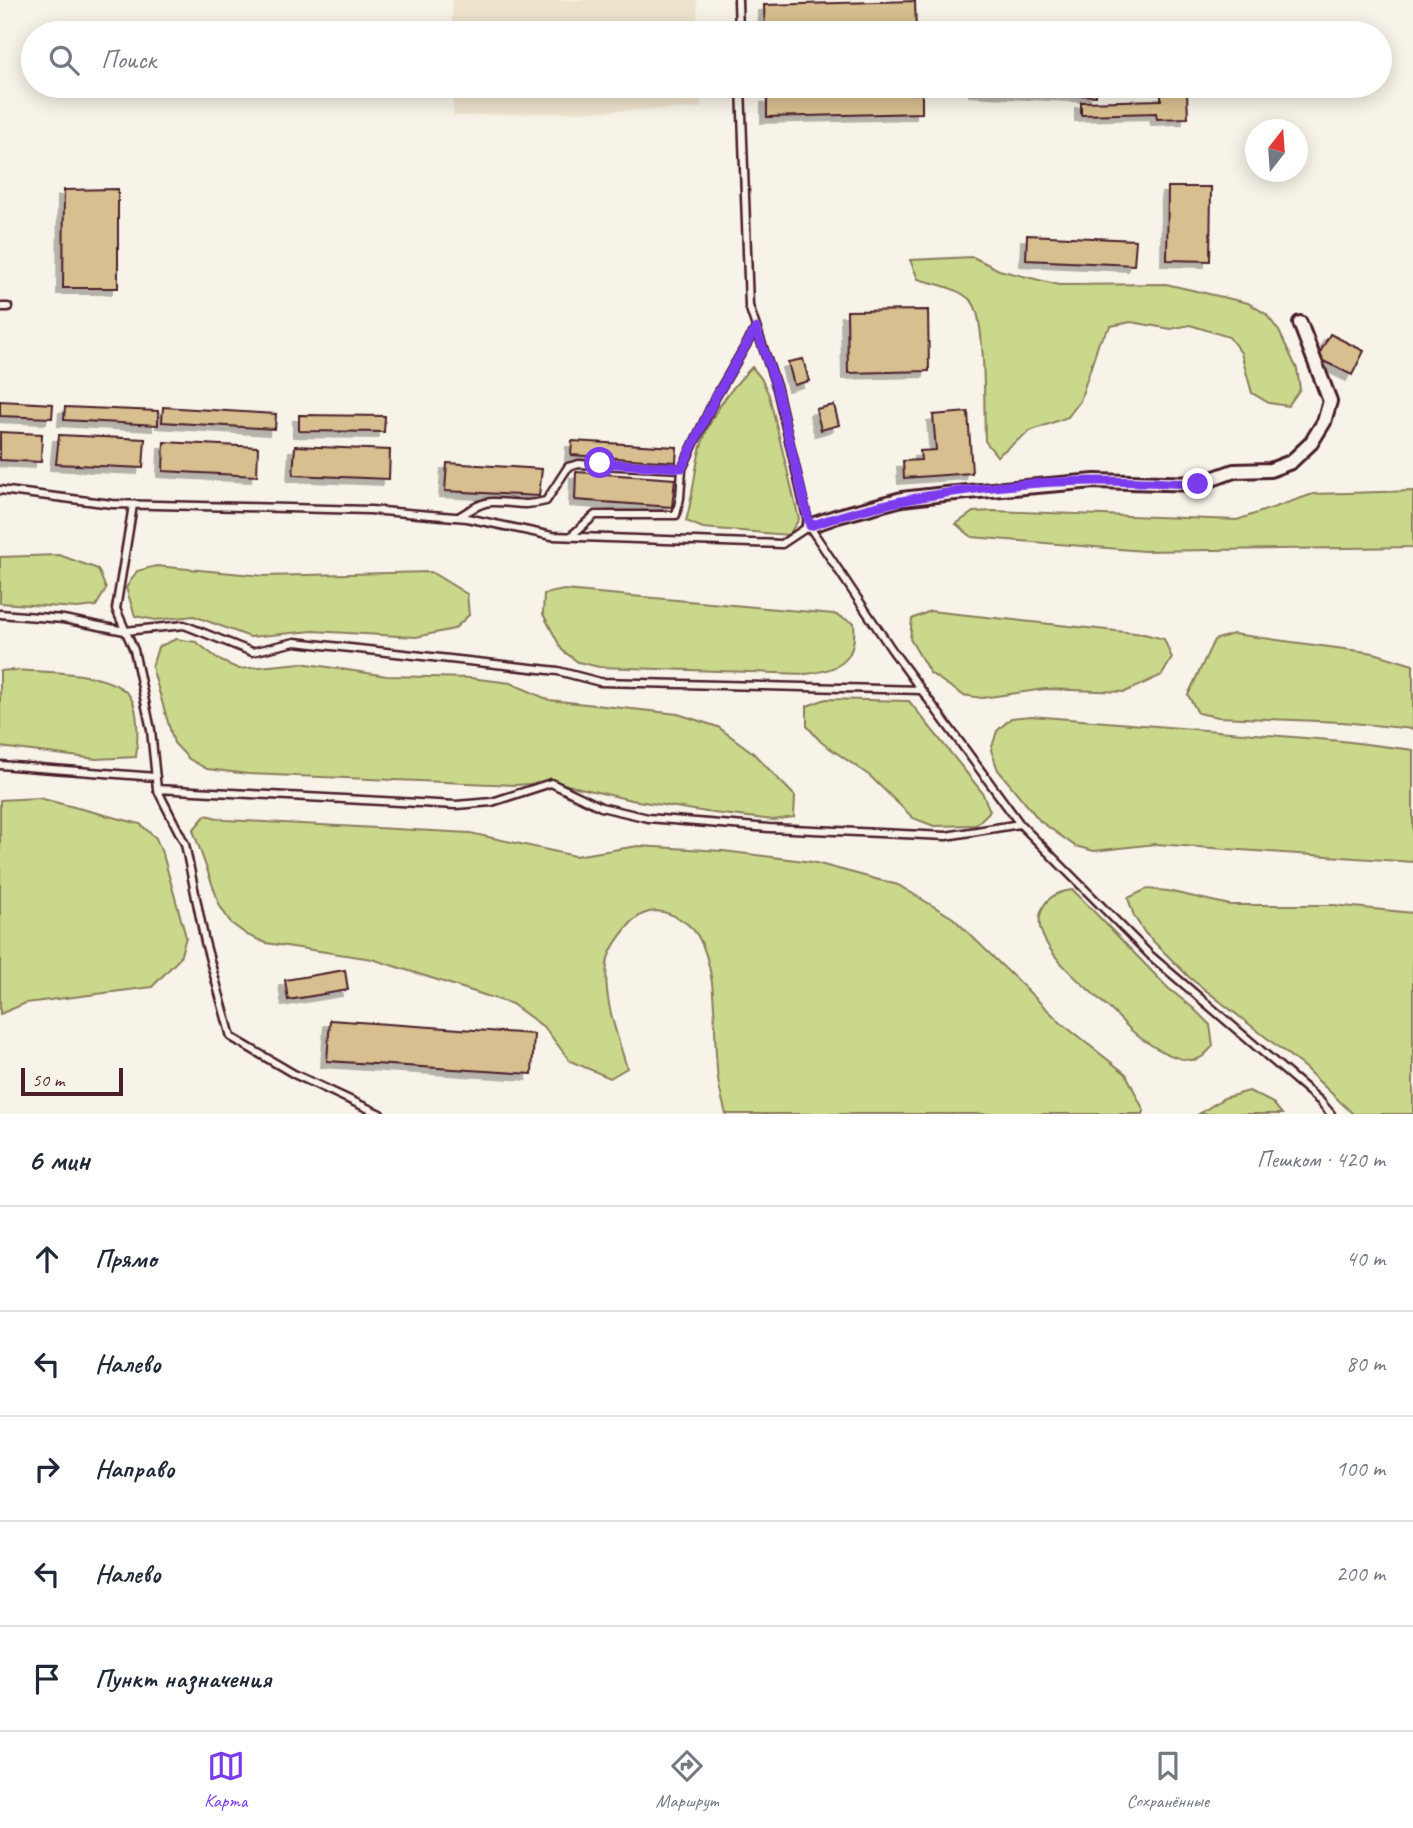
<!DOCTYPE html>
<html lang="ru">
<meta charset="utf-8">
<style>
:root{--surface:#fff;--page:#f2f2f3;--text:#1f2937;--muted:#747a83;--line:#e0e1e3;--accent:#7c3aed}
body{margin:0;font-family:Caveat,sans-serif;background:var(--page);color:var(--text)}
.compass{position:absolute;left:1245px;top:119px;width:63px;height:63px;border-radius:50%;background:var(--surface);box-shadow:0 4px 18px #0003;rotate:17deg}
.scale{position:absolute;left:21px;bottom:18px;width:102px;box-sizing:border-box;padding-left:7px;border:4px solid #4a1f2b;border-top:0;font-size:19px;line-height:24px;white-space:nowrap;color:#4a1f2b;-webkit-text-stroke:5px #f7f3e8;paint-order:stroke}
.stop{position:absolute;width:21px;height:21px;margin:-16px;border:5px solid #7c3aed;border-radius:50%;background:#fff}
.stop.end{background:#7c3aed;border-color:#fff;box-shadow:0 2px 7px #0008}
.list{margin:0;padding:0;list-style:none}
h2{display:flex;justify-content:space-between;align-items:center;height:91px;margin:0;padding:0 28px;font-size:30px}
h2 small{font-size:23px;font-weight:400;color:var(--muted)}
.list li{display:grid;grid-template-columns:46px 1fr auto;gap:21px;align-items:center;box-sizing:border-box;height:105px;padding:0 28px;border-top:2px solid var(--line)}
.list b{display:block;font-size:26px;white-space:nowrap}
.list em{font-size:23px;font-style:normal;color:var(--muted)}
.icon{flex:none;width:38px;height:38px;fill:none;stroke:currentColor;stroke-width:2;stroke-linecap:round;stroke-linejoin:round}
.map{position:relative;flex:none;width:1413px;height:1114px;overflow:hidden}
.search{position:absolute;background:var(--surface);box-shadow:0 4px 18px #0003;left:21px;right:21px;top:21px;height:77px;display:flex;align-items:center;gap:18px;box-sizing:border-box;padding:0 24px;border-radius:38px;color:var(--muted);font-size:26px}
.sheet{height:616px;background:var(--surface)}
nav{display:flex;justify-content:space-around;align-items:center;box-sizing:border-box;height:98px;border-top:2px solid var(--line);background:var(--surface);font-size:19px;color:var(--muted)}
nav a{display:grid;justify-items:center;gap:4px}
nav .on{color:var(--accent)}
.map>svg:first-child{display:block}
.built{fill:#eee3cd}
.green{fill:#cad88c;stroke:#8a7c5c;stroke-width:2}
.building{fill:#d8bf8f;stroke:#4a1f2b;stroke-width:2;filter:url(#shadow)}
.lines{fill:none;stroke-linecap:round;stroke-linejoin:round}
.service-casing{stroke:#4a1f2b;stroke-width:11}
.minor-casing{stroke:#4a1f2b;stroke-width:18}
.service{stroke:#f7f3e8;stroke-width:6}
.minor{stroke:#f7f3e8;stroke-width:12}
.route{stroke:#7c3aed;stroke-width:9}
</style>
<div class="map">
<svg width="1413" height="1114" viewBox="0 0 1413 1114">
<defs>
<filter id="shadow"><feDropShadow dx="-6" dy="6" stdDeviation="0" flood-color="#0004"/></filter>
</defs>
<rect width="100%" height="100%" fill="#f7f3e8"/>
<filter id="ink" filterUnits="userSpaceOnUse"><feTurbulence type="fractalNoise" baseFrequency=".0143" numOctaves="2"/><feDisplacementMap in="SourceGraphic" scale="14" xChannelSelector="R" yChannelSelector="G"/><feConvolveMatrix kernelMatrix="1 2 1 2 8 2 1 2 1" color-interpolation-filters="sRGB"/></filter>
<g filter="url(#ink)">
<!-- built -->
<path class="built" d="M452,0h245l1,33h-246z
M453,86h247l1,22 -248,8z"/>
<!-- green -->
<path class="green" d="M973,257l26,13 60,15 107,-1 82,19 18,11 13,17 18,38 3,20 -12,17 -19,-3 -17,-10 -11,-40 -12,-16 -39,-12 -19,4 -40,-7 -20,4 -12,16 -19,59 -12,16 -38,14 -33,25 -12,-15c-1,-25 1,-125 -13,-139 -12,-14 -37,-18 -54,-23l-8,-19z
M752,367l9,11 8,17 30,124 -10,16 -86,-7 -17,-7c7,-24 8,-47 14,-71 8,-32 29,-60 52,-83z
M1413,491v56l-269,4 -172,-14 -16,-13 17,-12 20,-1 244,9 76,-26z
M59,555l39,14 8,20 -10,17 -19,2 -77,-5v-46z
M156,566l108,10 167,-4 36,22 2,21 -15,14 -38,8 -103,-6 -63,6 -56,-21 -39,4 -20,-4 -9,-28 11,-17z
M564,590l270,24 20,9c3,37 -13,47 -48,51l-207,-7 -21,-5 -16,-12 -19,-36 1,-20z
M930,611l214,23 20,5 8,19 -10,17 -37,17 -80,-3 -63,9 -19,-3 -33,-22 -20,-34 2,-20z
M1233,634l141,19 39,12v64l-71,-7 -124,-5 -20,-4 -10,-18 26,-55z
M176,639l20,3 25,19 18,8 62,-6 86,13 83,2 41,5 38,17 129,14 40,13 34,25 43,44 -1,21 -20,3 -61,-7 -82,-13 -76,-18 -39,3 -268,-11 -41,-5 -18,-10 -15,-16 -22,-76 6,-20z
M11,670c29,2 103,0 120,28 8,13 7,44 5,59l-40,2 -96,-12v-76z
M826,699l83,2 73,91 8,19 -14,14 -42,1 -21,-8 -43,-42 -49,-34 -14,-16v-20z
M1031,716l311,25 71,9v112l-258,-18 -61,7 -19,-5 -35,-25 -42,-51 -7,-20 6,-19 14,-13z
M39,798l101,26 16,14 8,20 22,79 -6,21 -28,29 -126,16 -26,11v-214z
M206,815l19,5 245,13 105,23 63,-10 85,5 89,11 86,23 55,33 108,105 65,51 18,37 -1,3h-417c-3,-12 -7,-24 -8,-36 -6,-44 2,-103 -20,-142 -10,-16 -37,-31 -55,-22 -13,6 -35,35 -36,50 -4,36 10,70 20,104l-17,10 -40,-17 -25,-33 -33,-24 -140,-45 -106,-16 -19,-8 -16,-12 -11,-17 -27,-76z
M1147,889l21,2 62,14h103l80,8v201h-60l-49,-47 -114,-89 -45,-45 -11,-17 -6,-18z
M1073,890l95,98 25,20 17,17 3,21c-7,7 -11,14 -22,14 -16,0 -36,-12 -49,-21 -11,-7 -21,-20 -31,-29 -19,-18 -52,-44 -64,-66 -16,-26 -5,-51 26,-54z
M1249,1091l24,12 9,11h-83l25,-16z"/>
<!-- building -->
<path class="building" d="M915,1l1,30 -151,2 -1,-28z
M975,86h121v10l-121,-6z
M922,93v20l-155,4v-20z
M1161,93h26l1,25 -31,1 -1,-6 -75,2v-13l80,-2z
M1168,187h43l-1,74 -43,-1z
M118,189v99h-55l1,-98z
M1027,235l109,5 -2,25 -108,-5z
M928,310l1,61 -81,2 -1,-62z
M1330,334l34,17 -12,24 -35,-17z
M803,359l6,22 -15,4 -6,-23z
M0,401l53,3 -1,14 -52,-2z
M834,405l5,20 -18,5 -5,-21z
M65,407l93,4v14l-94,-5z
M163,407l113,7 -1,15 -113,-7z
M968,412l4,61 -68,5 -1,-17 18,-1 -1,-9 16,-1 -3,-35z
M299,415l86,1 -1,16 -85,-1z
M0,432l42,2 -1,28 -41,-2z
M59,435l86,4 -2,29 -87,-4z
M572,441l105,6 -1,15 -105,-7z
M164,442l94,5 -1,29 -94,-5z
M295,446l95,4 -1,29 -96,-4z
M447,463l95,6 -3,27 -94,-5z
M576,472l99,7 -3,28 -97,-7z
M345,970l3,20 -60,10 -3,-20z
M330,1020l204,14 -2,40 -205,-13z"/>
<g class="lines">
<!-- service casing -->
<g class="service-casing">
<path id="service" d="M738,0l1,33
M741,86l8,220 28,83 32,137 83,124 128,174 131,132 169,145 11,13
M0,307h8
M0,490l112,14 258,6 97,8 85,18 230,8 27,-18
M133,505l-17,104 18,41 17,80 6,59 28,55 20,98 26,95 63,37 86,40
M460,516c10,-6 21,-14 33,-14 22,0 29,5 53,-1l22,-34 11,-3 103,5 33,-71 41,-70
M571,536l24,-21h81l4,-17 2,-29
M0,614l63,5 62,12 59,-6 68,27 43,-10 263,29 42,11 321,8
M0,765l156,12
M157,789l299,16 36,-3 59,-19 50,24 47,11 121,10 177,8 74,-12"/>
</g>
<!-- minor casing -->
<g class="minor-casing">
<path id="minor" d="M809,526l29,-10 64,-17 43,-5 150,-13 103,3 36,-13 36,-1 21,-8 20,-19 13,-21 6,-21 -30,-78"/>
</g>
<!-- service -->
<use href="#service" class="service"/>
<!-- minor -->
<use href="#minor" class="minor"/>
</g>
</g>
<g class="lines" filter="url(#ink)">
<!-- route -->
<path class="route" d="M600,463l82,5 33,-70 41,-70 21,61 33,137c88,-31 192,-44 286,-45 34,0 68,2 102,3"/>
</g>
</svg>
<svg class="compass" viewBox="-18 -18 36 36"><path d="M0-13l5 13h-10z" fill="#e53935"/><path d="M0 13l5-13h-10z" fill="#747a83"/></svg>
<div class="scale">50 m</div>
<div class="stop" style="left:600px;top:463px"></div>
<div class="stop end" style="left:1198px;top:484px"></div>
<div class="search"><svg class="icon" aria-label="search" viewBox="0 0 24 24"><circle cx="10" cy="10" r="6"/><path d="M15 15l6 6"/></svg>Поиск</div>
</div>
<section class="sheet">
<h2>6 мин<small>Пешком · 420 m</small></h2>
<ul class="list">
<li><svg class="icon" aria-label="ahead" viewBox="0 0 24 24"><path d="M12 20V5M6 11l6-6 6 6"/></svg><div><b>Прямо</b></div><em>40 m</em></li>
<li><svg class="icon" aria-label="left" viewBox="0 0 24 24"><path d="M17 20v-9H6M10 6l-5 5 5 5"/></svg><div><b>Налево</b></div><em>80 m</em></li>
<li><svg class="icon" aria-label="right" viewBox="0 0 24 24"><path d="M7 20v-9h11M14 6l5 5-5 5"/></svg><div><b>Направо</b></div><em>100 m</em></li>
<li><svg class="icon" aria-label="left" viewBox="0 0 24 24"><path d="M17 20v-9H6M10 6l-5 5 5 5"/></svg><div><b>Налево</b></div><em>200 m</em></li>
<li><svg class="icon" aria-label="arrive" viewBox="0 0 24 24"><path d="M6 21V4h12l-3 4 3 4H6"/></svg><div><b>Пункт назначения</b></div></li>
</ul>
</section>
<nav>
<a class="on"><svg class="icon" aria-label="map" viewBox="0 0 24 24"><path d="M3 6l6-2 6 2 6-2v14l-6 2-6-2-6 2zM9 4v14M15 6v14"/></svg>Карта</a>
<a><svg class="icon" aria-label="directions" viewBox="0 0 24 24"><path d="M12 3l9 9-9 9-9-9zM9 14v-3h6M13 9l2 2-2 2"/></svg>Маршрут</a>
<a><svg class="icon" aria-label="saved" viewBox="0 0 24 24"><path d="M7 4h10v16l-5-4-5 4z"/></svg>Сохранённые</a>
</nav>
